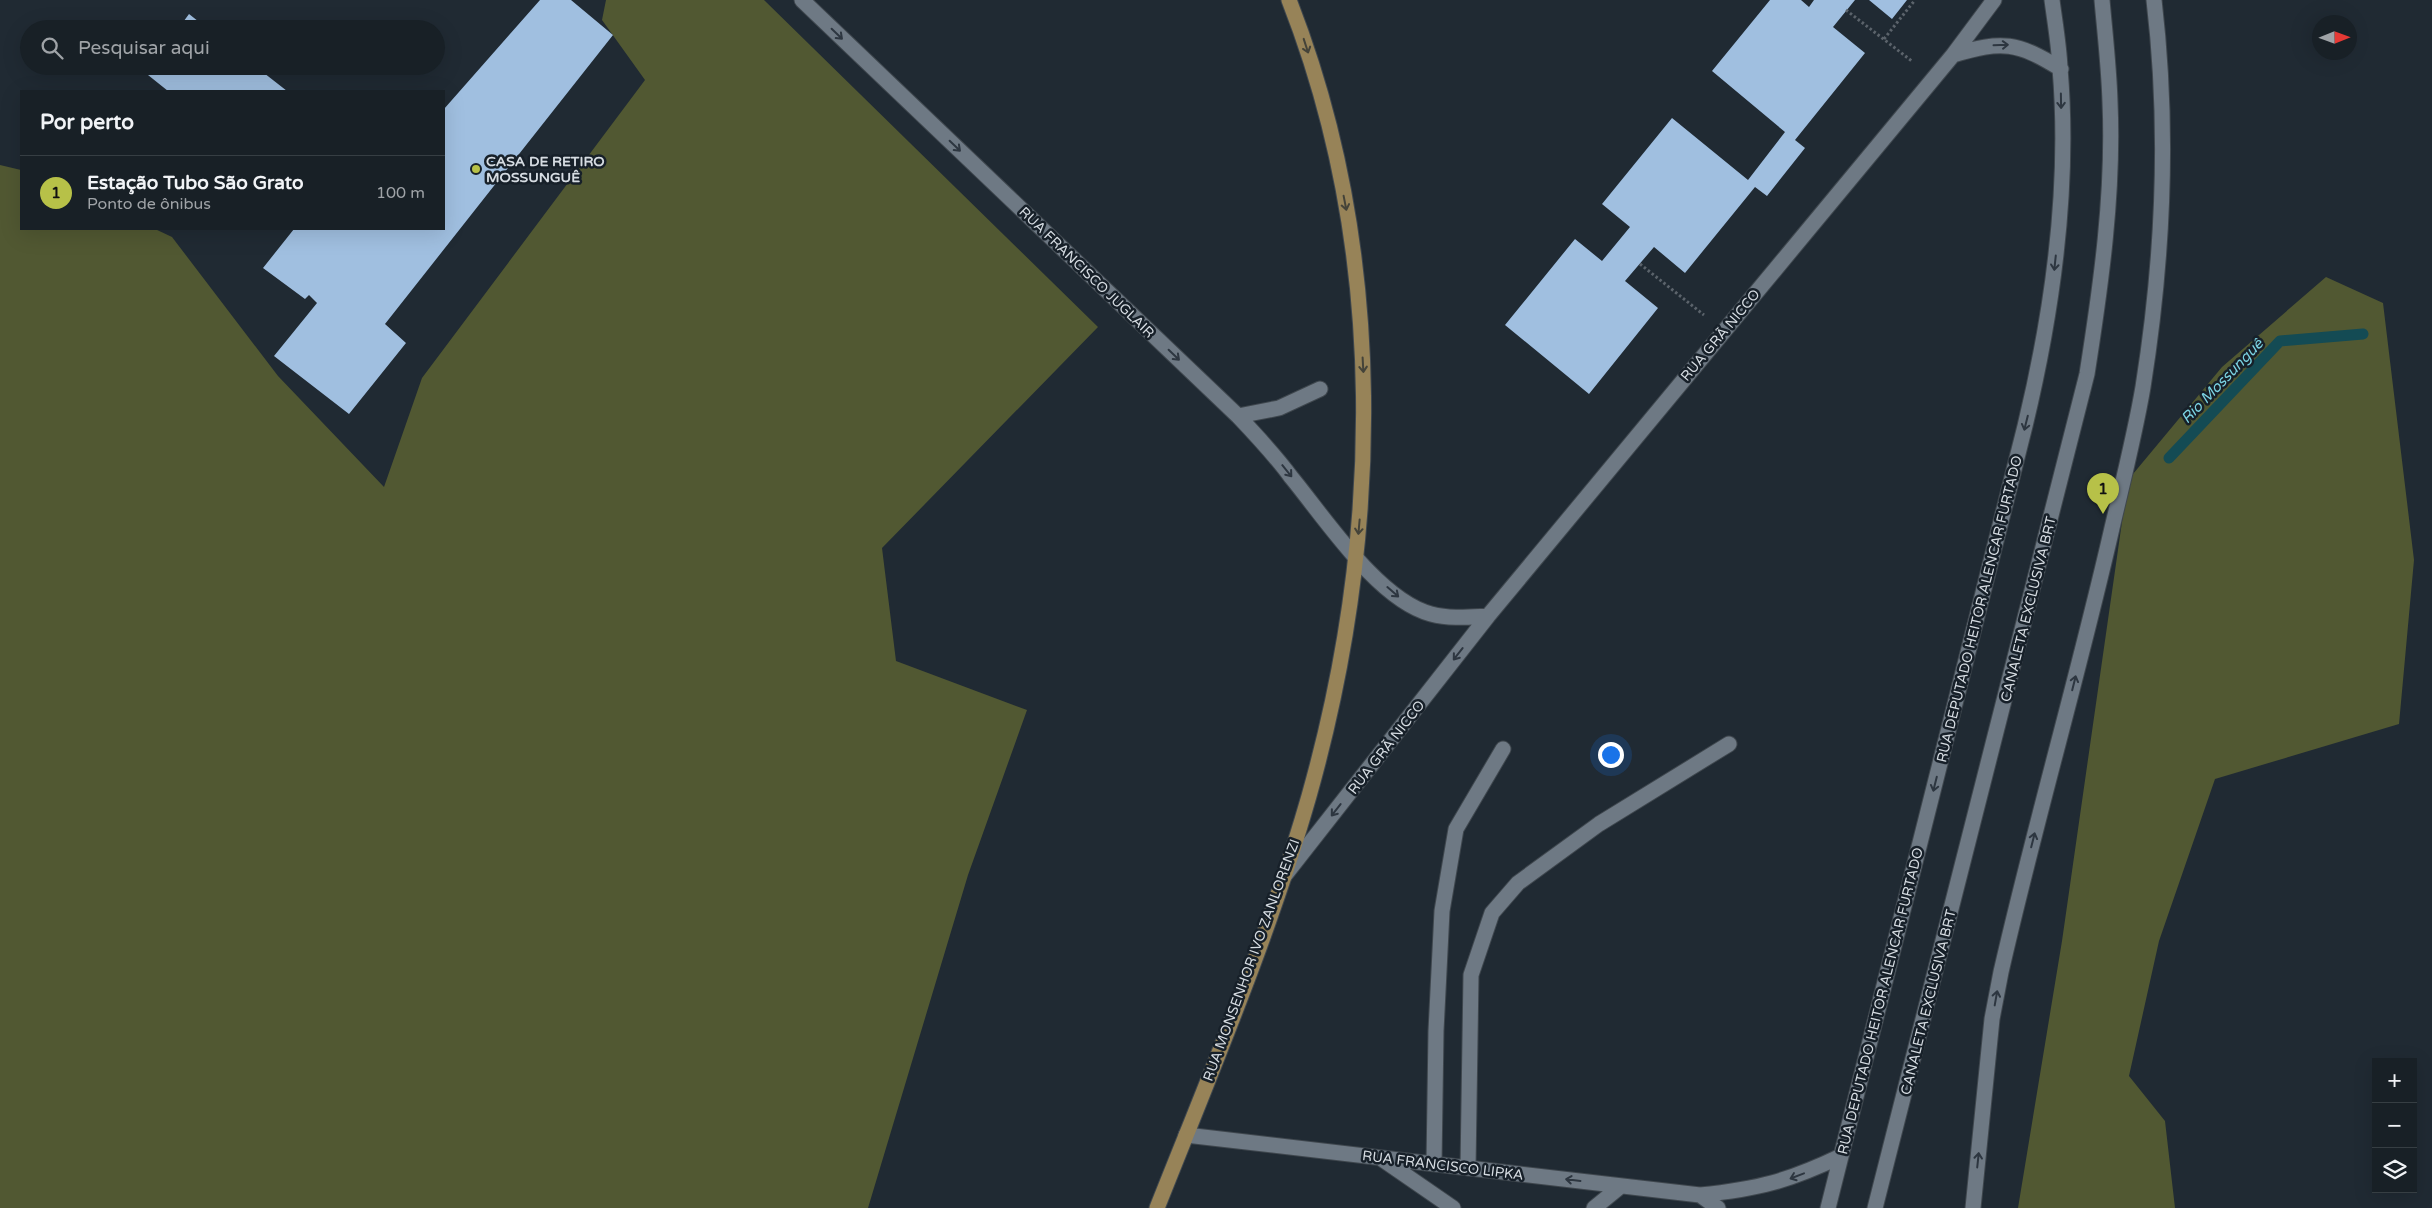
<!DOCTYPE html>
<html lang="pt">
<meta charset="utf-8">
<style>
:root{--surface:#182026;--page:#252d32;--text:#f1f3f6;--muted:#9fa3a7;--line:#363e43;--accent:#b7c148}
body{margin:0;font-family:"Varela Round",sans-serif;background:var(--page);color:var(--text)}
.controls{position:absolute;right:15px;bottom:15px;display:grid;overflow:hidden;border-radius:0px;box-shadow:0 5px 20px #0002}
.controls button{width:45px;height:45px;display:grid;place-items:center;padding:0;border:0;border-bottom:1px solid var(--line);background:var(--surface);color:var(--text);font:25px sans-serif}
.compass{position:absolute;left:2312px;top:15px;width:45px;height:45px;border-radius:50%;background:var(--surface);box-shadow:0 5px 20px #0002;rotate:89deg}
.you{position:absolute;left:1610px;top:754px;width:18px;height:18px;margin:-12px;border:4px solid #fff;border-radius:50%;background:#1a73e8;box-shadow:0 0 0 8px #1a73e833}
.badge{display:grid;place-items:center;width:32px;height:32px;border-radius:50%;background:var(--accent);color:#111;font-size:16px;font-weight:700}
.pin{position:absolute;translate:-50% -41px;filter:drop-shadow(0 1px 2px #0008)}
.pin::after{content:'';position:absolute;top:26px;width:18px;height:15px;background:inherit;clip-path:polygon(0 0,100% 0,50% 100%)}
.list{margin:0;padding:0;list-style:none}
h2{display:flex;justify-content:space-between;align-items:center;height:65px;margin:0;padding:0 20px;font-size:21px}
h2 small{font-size:16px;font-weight:400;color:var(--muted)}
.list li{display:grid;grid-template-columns:32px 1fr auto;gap:15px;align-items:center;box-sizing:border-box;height:75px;padding:0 20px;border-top:1px solid var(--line)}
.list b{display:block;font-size:19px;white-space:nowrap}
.list p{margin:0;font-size:16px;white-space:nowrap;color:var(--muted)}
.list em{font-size:16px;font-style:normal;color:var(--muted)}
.icon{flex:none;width:28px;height:28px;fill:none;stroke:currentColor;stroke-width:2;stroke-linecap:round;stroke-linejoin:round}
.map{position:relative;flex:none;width:2432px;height:1208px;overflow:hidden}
.search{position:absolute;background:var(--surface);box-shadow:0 5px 20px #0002;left:20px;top:20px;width:425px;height:55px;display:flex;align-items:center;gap:12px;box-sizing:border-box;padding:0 18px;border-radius:28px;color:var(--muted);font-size:19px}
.panel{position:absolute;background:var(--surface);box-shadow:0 5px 20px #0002;left:20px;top:90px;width:425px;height:140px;border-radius:0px}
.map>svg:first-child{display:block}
.forest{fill:#515832}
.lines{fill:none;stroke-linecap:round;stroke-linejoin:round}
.stream{stroke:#144b54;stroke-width:11}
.building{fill:#a0bfe0}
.minor-casing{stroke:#3f474e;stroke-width:17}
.major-casing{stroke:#3f474e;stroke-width:17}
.path{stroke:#5b636b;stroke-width:3;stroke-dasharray:2.5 2.5;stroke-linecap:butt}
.minor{stroke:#6e7984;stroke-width:15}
.major{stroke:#978358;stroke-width:15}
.oneway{stroke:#2d3640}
.oneway2{stroke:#444339}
.poi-dot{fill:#b7c148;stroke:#172029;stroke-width:2}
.labels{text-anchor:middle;stroke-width:5;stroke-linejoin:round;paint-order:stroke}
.poi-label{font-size:14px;font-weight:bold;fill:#d6dce2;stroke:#172029;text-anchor:start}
.street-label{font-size:14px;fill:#d6dce2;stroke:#172029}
.water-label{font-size:15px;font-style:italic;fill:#7bd3e2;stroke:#172029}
</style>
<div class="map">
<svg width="2432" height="1208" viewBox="0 0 2432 1208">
<rect width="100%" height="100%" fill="#202a33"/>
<!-- forest -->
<path class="forest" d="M606,0h158l334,327 -216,221 14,113 131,49 -59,165 -100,333h-868v-1043l21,5v59h134l17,8 106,139 106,111 38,-109 223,-298 -43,-60z
M2326,277l57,26 31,257 -15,164 -184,55 -56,162 -30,135 36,45 10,87h-157l44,-267 66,-461 94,-113z"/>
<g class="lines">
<!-- stream -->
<path class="stream" d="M2169,458l111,-117 83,-7"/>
</g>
<!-- building -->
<path class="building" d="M540,0h31l42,35 -228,289 21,19 -57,71 -75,-58 43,-53 -8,-8 -4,4 -42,-31 31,-39h150v-120z
M1770,0h31l8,7 5,-7h41l-22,27 32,26 -70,87 10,8 -38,48 -12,-9 -70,86 -31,-26 -29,34 33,27 -69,86 -84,-69 70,-86 27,22 28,-34 -28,-23 70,-86 76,62 37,-48 -73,-61z
M1869,0h38l-15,19z
M189,14l19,15h-30z
M147,66h108l32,25h-119l-25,-20z"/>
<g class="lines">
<!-- minor casing -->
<g class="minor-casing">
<path id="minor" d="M802,0l436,416c19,20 37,39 53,61 34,41 87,123 140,137 19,5 38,3 57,2
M1953,55c50,-15 64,-13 108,14
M1238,416l41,-8 41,-19
M1285,875l203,-259 465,-561 41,-55
M1186,1135l514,60c58,-6 89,-14 141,-39
M1382,1159l71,49
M1434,1164l2,-133 6,-120 14,-82 47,-80
M1468,1168l3,-193 21,-62 26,-30 81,-59 130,-80
M1700,1195l18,13
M1594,1208l27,-22
M1828,1208l197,-782c28,-116 45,-239 35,-358 -1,-23 -5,-45 -8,-68
M1875,1208l212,-834c14,-89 27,-181 23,-272 -1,-34 -5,-68 -8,-102
M1973,1208l19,-189 9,-47c34,-149 77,-295 111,-444 11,-47 23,-94 31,-141 20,-126 26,-260 11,-387"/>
</g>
<!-- major casing -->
<g class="major-casing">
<path id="major" d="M1157,1208c54,-136 112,-272 152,-412 73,-259 79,-543 -20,-796"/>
</g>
<!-- path -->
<path class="path" d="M1846,10l67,52
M1884,39l31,-39
M1640,264l64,51"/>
<!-- minor -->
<use href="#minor" class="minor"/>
<!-- major -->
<use href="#major" class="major"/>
</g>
<!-- one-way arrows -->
<defs><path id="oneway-shaft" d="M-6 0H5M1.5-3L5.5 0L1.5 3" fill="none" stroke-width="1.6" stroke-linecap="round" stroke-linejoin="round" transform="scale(1.25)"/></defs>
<g class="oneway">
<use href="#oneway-shaft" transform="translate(837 34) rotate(44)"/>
<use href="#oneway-shaft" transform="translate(2001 45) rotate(-2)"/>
<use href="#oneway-shaft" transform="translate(2061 101) rotate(89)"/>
<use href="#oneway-shaft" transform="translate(955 146) rotate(44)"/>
<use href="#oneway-shaft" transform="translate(2055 263) rotate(96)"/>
<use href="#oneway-shaft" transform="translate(1174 355) rotate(44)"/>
<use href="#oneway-shaft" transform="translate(2026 423) rotate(104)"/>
<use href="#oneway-shaft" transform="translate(1287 471) rotate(51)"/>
<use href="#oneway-shaft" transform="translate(1393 592) rotate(41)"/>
<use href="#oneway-shaft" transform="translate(1458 654) rotate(128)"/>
<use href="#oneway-shaft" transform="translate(2074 683) rotate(-76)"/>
<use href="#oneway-shaft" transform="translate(1935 784) rotate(104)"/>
<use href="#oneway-shaft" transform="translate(1336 810) rotate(128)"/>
<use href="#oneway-shaft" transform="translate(2033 840) rotate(-76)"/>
<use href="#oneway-shaft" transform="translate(1996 998) rotate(-80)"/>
<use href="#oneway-shaft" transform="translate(1978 1160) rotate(-84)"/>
<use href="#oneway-shaft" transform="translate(1797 1176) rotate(159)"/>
<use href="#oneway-shaft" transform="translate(1573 1180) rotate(-173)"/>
</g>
<g class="oneway2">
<use href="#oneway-shaft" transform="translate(1306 46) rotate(72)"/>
<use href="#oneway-shaft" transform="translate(1345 203) rotate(79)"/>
<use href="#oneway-shaft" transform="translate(1363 365) rotate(87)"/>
<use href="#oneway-shaft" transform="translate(1359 527) rotate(95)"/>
</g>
<!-- markers -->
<circle class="poi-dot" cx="476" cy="169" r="5"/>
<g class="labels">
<!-- poi labels -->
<g class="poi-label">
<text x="486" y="166">CASA DE RETIRO<tspan x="486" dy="16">MOSSUNGUÊ</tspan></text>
</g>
<!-- street labels -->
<g class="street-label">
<text transform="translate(1087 272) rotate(44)" y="5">RUA FRANCISCO JUGLAIR</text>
<text transform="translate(1720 335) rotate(-50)" y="5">RUA GRÃ NICCO</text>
<text transform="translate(1979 609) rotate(-76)" y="5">RUA DEPUTADO HEITOR ALENCAR FURTADO</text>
<text transform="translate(2028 609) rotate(-76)" y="5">CANALETA EXCLUSIVA BRT</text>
<text transform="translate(1386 747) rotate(-52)" y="5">RUA GRÃ NICCO</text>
<text transform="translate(1251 960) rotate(-70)" y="5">RUA MONSENHOR IVO ZANLORENZI</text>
<text transform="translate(1880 1001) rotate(-76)" y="5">RUA DEPUTADO HEITOR ALENCAR FURTADO</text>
<text transform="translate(1928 1002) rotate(-76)" y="5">CANALETA EXCLUSIVA BRT</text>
<text transform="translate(1443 1165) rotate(7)" y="5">RUA FRANCISCO LIPKA</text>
</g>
<!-- water labels -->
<g class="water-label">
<text transform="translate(2222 381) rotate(-46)" y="5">Rio Mossunguê</text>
</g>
</g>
</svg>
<div class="controls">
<button>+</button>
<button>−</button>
<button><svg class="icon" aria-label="layers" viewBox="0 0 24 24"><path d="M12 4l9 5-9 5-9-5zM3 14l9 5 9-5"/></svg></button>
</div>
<svg class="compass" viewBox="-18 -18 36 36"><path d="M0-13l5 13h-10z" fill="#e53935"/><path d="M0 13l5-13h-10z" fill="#9fa3a7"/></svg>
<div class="you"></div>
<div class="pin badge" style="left:2103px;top:514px">1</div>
<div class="search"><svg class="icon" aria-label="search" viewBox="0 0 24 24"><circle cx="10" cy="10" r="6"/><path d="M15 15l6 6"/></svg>Pesquisar aqui</div>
<section class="panel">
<h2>Por perto<small></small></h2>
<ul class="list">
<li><span class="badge">1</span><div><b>Estação Tubo São Grato</b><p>Ponto de ônibus</p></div><em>100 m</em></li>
</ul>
</section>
</div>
